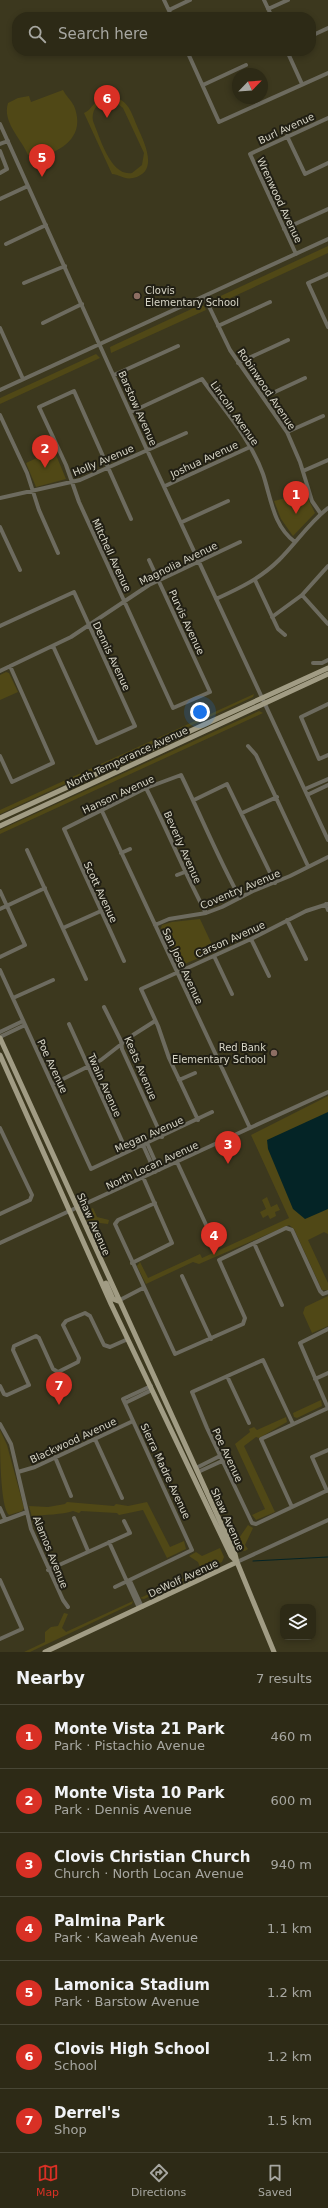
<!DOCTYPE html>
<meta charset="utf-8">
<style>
:root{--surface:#2d2a16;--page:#393623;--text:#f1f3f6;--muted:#a7a7a1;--line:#484635;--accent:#d93025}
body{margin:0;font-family:"DejaVu Sans",sans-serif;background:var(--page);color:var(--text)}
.controls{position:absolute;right:12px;bottom:12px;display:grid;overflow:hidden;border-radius:8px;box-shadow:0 2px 6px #0003}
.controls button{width:36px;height:36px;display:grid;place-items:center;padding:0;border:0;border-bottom:1px solid var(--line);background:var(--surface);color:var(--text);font:20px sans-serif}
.compass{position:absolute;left:232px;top:68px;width:36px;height:36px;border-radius:50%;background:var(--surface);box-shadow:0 2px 6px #0003;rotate:65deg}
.you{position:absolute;left:200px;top:712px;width:14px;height:14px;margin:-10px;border:3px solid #fff;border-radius:50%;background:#1a73e8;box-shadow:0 0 0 6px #1a73e833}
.badge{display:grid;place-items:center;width:26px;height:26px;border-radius:50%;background:var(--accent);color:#fff;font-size:13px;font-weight:700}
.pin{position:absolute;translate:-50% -33px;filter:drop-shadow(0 1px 2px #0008)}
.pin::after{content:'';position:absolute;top:21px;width:14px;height:12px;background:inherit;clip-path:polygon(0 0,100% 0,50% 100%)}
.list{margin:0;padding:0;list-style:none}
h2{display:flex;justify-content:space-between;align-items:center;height:52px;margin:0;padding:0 16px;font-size:17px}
h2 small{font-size:13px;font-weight:400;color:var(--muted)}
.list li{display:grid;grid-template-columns:26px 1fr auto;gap:12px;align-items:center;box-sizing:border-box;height:64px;padding:0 16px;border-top:1px solid var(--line)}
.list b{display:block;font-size:15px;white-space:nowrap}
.list p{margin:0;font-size:13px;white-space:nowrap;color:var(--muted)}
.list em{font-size:13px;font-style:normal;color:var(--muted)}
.icon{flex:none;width:22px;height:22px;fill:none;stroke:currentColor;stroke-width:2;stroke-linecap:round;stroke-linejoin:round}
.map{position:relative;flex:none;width:328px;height:1652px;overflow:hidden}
.search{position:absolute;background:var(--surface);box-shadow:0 2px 6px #0003;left:12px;right:12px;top:12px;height:44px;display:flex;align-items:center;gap:10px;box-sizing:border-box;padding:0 14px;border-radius:16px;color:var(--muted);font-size:15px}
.sheet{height:500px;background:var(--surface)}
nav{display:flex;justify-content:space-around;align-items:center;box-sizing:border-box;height:56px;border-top:1px solid var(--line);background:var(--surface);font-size:11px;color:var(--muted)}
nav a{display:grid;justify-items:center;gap:2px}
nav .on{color:var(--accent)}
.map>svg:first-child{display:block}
.green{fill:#504816;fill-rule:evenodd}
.water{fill:#042426}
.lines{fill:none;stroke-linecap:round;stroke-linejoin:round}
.stream{stroke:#042426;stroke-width:1}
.minor{stroke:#6d6b5f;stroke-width:4}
.major{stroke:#a19c84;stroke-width:5}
.education-dot{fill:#8d6e63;stroke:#211f14;stroke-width:1.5}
.labels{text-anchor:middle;stroke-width:4;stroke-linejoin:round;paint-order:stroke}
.street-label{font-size:10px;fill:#d7d5c6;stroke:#211f14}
.poi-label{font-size:10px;fill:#d7d5c6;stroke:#211f14;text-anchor:start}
</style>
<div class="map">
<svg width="328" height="1652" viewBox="0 0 328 1652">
<rect width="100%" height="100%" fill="#3c381e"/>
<!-- green -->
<path class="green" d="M63,90c3,6 8,10 11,16 13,32 -15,47 -41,53l-3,-5 -2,1c-7,-17 -26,-33 -20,-52l10,-5 11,-2 2,6z
M104,96c6,-1 12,0 17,4 9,5 12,17 16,26 7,16 23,46 -4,52 -9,2 -14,-4 -21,-4l-28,-61c8,-3 10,-13 20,-17zM110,100l7,3 6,5 21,45 -2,12 -10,8c-21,4 -32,-35 -39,-52 -2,-11 5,-20 17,-21z
M328,246v7l-115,53 -1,-6z
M200,305l4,1 2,4 -95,43 -1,-6z
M96,354l4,4 -100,46v-6z
M54,450l12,29 -30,8 -10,-24z
M305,493l10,20 -22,23 -12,-17 -7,-18z
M6,672l3,1 9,19 -18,8v-25z
M254,694l-1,3 -253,117v-4z
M259,711l4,2 -263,121v-4z
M200,919l15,32 -35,15 -19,-38 1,-3 10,-3z
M328,1096v138l-4,-2 -16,8 20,43v7h-6l-28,-61 -5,-4 -90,39 -6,-2 -47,22 -9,-18 3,-4 8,16 52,-24 2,4 87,-40 -38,-83z
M267,1197l4,10 6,-3 3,6 -5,2 1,4 -6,3 -2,-4 -5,3 -3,-6 6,-3 -4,-9z
M93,1208l4,9 12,3 -1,4 -8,-1 -9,4 -5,-12 1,-4z
M328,1296v30l-16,7 -9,-20 2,-6z
M321,1400l1,6 -25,12 -3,-1 -1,-4z
M286,1417l1,5 -28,16 -3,-1 -12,9 31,66 -19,8 -4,-5 13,-6 -30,-65 15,-12 -1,-3 5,-2 3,3z
M0,1430l7,15 17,63 -2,3 -13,4c-9,-8 -9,-68 -9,-85z
M67,1502l47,4 2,-2 12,2 19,-4 23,45 14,-6 2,8 -19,9 -24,-48 -24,5 -2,-2 -36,-2 -2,2 -6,-2c-11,4 -28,3 -41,6l-3,-11 19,1 17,-3z
M248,1525l5,3 -8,17 3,4 -3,2 -4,-1 -4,-9z
M220,1548l4,9 -2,5 -78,37 -4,-1 61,-28 -3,-8 -9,-6 7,-4 6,4z
M133,1601l-1,3 -102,48h-6l21,-10v-10l6,-5 7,-1 6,-13 4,1 -6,14 4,4z"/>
<!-- water -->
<path class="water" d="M328,1112v97l-23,10 -12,-10 -25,-60 -1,-9z"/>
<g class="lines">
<!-- stream -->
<path class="stream" d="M253,1561l75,-4"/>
<!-- minor -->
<path class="minor" d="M164,0l8,17
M264,0l8,17
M268,9l20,-9
M169,10l21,-10
M311,36l17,-8
M187,51l32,71 109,-49
M287,51l15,33
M203,85l43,-20
M0,124l147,326 181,390
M287,136l18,38 23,-11
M0,144l8,-3
M0,151l7,18 -7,4
M0,199l28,-13
M284,229l44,-20
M6,244l40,-19
M296,254l-46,-100 78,-36
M328,274l-20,9 20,44
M24,283l41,-17
M204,296l26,54 57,82 13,30 12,39 9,13
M43,323l39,-19
M218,326l52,-24
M0,328l23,51
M238,363l50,-23
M114,375l64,-29
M0,390l328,-151
M264,397l41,-19
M131,412l71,-33c22,31 48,59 61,95 8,24 10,52 32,68
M0,415l27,58 12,37 19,43
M287,432l36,-16
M303,471l25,-11
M165,486l85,-39
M0,498l80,-18 106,-47
M131,519l-57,-128 -35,16 27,58 13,37 94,206 37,-16 -61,-132
M182,522l46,-21
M0,527l20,43
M255,580l23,49 7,6
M302,595l26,29
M216,599c24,-11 45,-21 63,-39 17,-17 30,-37 49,-52
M272,617l30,-22 26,-29
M0,626l74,-34 61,134 -38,17 -44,-97
M313,663h9l6,-3
M0,671l71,-34 78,-52 91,-43
M328,704l-27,13 18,42 9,-4
M248,746l8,9 52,111
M0,756l12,26 41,-19 -43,-97
M146,788c21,41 38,84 60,125
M305,789l23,-10
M307,795l21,-10
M194,800l33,-16 48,99
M102,811l148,317
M242,813l35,-16
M27,850l59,129
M121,853l9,-4
M177,875l8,-3
M0,891l25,54 -25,12
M326,904l2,6
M0,909l45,-21
M287,920l19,39
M155,925l14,-6 37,-6 16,-6 31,-16 37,-15 38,-19
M63,928l38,-17
M251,939l18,37
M214,956l18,38
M124,961l-60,-132 82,-41 35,-13c20,41 37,83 59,123
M0,970l91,199 121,-57
M13,998l40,-18
M104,1007l17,34 1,8 40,88
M69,1024l58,128
M0,1032l23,-11
M0,1037l25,-12
M179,1080l16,-7
M53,1084l48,-24 32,-25 22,-14
M198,1120l-29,-62 -11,-32 -17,-37 110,-50 55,-28 22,-7
M0,1128l32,67 -2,5 -30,14
M147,1143l12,27
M143,1145l12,27
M177,1162l31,67
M155,1203l-37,17 -3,4 60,130 68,-30 2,-6 -26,-58 67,-32 6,2 28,61 3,3 5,-2
M0,1243l328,-151
M254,1243l28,62
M132,1263l40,-20 -29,-66
M182,1276l29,63
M118,1301l25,-13
M227,1376l22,47
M315,1379l13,-6
M0,1386l4,8 3,1 22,-10 -16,-35 1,-4 22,-10 3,2 14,31 5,3 20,-10 1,-4 -16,-33 3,-4 19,-8 5,3 14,29 6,2 18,-8
M125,1403l27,-13
M328,1408l-28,-65 28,-14
M0,1424l11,20 20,85 32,71 5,7
M293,1424l-30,-64 -71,32 15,36 45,95 4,1 72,-34
M95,1439l27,59
M55,1457l16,39
M196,1468l24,-12
M18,1472l17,-5 98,-46
M198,1472l24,-11
M327,1491l-15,-34 16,-7
M292,1507l-31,-68 67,-31
M0,1508l5,11
M74,1518l14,33
M0,1522l27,-10
M109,1542l30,66
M237,1562l91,-42
M48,1570l82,-37 -6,-12
M0,1580l22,49 -22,10
M128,1581l3,2 11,24
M115,1587l77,-37 -69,-151 28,-13"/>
<!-- major -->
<path class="major" d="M0,818l328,-150
M0,826l328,-152
M0,1038l235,516 2,8 37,90
M0,1055l111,249 120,252 6,6
M106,1283l7,16 5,2
M45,1652l192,-90"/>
</g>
<!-- markers -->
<g class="education-dot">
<circle cx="137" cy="296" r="4"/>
<circle cx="274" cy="1053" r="4"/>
</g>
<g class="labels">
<!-- street labels -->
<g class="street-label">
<text transform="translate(286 128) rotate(-25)" y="4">Burl Avenue</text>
<text transform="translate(280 200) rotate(65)" y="4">Wrenwood Avenue</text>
<text transform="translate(267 389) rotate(56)" y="4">Robinwood Avenue</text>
<text transform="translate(138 408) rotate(66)" y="4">Barstow Avenue</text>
<text transform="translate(235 413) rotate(55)" y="4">Lincoln Avenue</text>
<text transform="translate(204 459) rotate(-25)" y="4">Joshua Avenue</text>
<text transform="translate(103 460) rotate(-23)" y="4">Holly Avenue</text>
<text transform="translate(112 555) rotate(65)" y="4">Mitchell Avenue</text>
<text transform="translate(178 563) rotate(-26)" y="4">Magnolia Avenue</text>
<text transform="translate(187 622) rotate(65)" y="4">Purvis Avenue</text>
<text transform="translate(112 656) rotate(65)" y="4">Dennis Avenue</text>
<text transform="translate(127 757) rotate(-25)" y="4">North Temperance Avenue</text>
<text transform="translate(118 794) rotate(-25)" y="4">Hanson Avenue</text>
<text transform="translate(183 847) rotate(66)" y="4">Beverly Avenue</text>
<text transform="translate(240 889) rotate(-23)" y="4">Coventry Avenue</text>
<text transform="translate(101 892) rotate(65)" y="4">Scott Avenue</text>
<text transform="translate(230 939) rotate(-24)" y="4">Carson Avenue</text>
<text transform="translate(183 966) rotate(65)" y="4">San Jose Avenue</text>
<text transform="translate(53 1066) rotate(65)" y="4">Poe Avenue</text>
<text transform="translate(141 1068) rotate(67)" y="4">Keats Avenue</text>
<text transform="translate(105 1085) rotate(66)" y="4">Twain Avenue</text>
<text transform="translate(149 1134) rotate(-24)" y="4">Megan Avenue</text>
<text transform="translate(152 1165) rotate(-25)" y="4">North Locan Avenue</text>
<text transform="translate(94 1224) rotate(66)" y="4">Shaw Avenue</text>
<text transform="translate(73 1440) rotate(-25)" y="4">Blackwood Avenue</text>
<text transform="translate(228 1455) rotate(65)" y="4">Poe Avenue</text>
<text transform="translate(166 1471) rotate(65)" y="4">Sierra Madre Avenue</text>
<text transform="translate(228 1519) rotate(66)" y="4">Shaw Avenue</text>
<text transform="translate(51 1552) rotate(68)" y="4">Alamos Avenue</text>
<text transform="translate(183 1578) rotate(-25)" y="4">DeWolf Avenue</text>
</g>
<!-- poi labels -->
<g class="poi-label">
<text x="145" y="294">Clovis<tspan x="145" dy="12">Elementary School</tspan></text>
<text x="266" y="1051" text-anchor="end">Red Bank<tspan x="266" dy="12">Elementary School</tspan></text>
</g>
</g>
</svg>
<div class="controls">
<button><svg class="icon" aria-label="layers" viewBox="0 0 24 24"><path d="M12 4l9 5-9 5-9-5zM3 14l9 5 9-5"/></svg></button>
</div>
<svg class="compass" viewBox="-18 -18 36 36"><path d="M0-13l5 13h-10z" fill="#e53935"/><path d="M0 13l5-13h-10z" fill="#a7a7a1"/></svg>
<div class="you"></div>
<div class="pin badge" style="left:296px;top:514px">1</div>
<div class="pin badge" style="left:45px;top:468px">2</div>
<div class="pin badge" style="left:228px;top:1164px">3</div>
<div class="pin badge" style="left:214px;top:1255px">4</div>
<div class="pin badge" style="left:42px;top:177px">5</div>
<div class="pin badge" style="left:107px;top:118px">6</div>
<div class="pin badge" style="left:59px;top:1405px">7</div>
<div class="search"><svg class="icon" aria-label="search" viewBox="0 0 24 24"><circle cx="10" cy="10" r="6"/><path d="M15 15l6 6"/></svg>Search here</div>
</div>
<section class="sheet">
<h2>Nearby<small>7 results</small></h2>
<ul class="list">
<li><span class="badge">1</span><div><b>Monte Vista 21 Park</b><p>Park · Pistachio Avenue</p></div><em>460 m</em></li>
<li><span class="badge">2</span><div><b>Monte Vista 10 Park</b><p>Park · Dennis Avenue</p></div><em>600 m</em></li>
<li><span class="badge">3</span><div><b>Clovis Christian Church</b><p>Church · North Locan Avenue</p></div><em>940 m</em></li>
<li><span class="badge">4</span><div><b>Palmina Park</b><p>Park · Kaweah Avenue</p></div><em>1.1 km</em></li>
<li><span class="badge">5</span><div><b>Lamonica Stadium</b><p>Park · Barstow Avenue</p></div><em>1.2 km</em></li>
<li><span class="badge">6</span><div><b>Clovis High School</b><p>School</p></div><em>1.2 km</em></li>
<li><span class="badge">7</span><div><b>Derrel's</b><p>Shop</p></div><em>1.5 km</em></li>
</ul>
</section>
<nav>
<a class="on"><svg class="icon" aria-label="map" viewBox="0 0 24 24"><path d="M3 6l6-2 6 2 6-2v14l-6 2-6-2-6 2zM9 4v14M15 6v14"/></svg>Map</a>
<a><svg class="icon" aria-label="directions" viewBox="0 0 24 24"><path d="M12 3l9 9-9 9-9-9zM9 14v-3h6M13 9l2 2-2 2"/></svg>Directions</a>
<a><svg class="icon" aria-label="saved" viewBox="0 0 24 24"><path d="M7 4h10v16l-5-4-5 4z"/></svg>Saved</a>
</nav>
